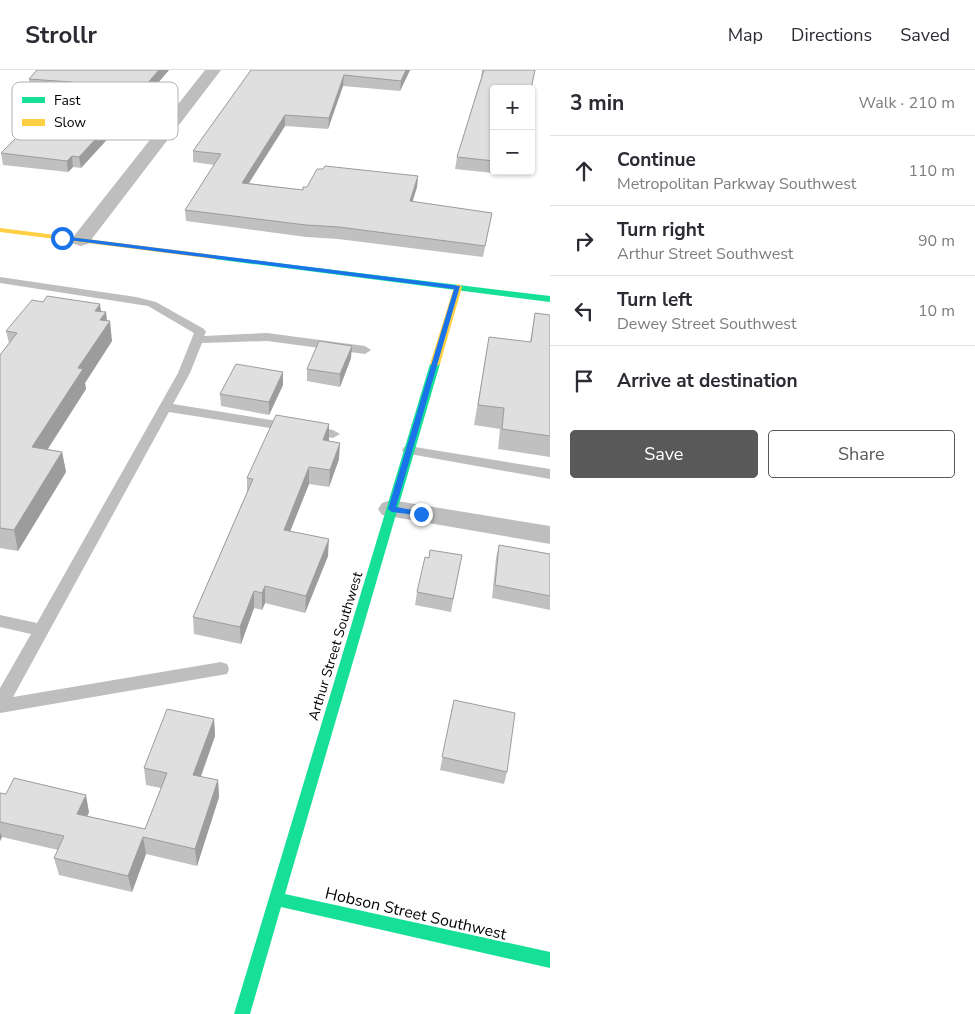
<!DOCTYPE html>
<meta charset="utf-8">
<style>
:root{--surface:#fff;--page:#f7f7f7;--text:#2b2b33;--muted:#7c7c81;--line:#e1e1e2;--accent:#595959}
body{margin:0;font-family:"Nunito Sans",sans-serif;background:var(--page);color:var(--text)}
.controls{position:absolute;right:15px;top:15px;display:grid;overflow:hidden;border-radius:5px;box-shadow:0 1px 4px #0004}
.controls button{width:45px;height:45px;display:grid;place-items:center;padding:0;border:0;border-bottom:1px solid var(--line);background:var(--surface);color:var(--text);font:25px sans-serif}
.stop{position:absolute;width:15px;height:15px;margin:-11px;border:4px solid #1a73e8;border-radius:50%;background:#fff}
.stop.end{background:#1a73e8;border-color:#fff;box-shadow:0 1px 5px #0008}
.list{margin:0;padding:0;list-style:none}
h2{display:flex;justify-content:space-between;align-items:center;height:65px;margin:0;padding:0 20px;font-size:21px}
h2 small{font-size:16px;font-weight:400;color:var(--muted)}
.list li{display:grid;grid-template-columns:32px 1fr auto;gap:15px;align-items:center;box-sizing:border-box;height:70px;padding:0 20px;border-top:1px solid var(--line)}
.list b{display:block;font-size:19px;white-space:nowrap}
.list p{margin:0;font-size:16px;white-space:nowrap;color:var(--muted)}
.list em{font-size:16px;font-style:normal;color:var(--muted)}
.actions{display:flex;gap:10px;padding:15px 20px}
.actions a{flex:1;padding:11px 0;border:1px solid var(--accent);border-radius:5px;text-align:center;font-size:18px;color:var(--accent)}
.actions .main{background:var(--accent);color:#fff}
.icon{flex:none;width:28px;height:28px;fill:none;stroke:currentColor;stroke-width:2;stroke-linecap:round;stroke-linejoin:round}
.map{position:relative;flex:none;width:550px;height:944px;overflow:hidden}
header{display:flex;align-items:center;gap:30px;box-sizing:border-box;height:70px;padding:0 25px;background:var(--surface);border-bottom:1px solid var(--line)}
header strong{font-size:24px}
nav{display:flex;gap:28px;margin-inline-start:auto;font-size:18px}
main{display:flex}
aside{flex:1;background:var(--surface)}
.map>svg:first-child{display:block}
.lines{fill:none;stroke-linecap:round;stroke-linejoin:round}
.lane{fill:#bebebe;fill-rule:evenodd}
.street{fill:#bebebe;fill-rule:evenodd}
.fast{fill:#16e098;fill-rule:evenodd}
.slow{fill:#ffcf43;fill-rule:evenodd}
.wall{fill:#c0c0c0}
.shaded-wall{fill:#9c9c9c}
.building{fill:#dfdfdf;stroke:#9c9c9c}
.route{fill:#1a73e8}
.labels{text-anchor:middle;stroke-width:5;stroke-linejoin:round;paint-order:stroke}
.street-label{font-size:14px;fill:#000;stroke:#fff}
.near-street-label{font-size:16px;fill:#000;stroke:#fff}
.key{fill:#fff;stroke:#b2b2b2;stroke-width:1}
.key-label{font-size:14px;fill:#000}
</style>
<header>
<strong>Strollr</strong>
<nav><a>Map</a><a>Directions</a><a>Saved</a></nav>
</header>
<main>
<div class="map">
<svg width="550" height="944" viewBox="0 0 550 944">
<rect width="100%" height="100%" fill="#fff"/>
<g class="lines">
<!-- lane -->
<path class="lane" d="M0,207l136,20 20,5 48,27 2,3 -2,4 63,-3 98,13 6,4 -6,4 -98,-13 -65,2 -12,30 -17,31 160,26 7,4 -7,4 -164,-26 -156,285 208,-35 6,2 2,5 -2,5 -227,39v-25l31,-54 -31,-7v-12l37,8 141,-250 16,-40 -46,-27 -148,-23z
M409,376l141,23v10l-146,-26 -2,-3 2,-3z"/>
<!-- street -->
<path class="street" d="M205,0h16l-133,174 -7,2 -7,-2 -3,-4 3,-4z
M391,430l159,26v18l-168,-29 -4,-6 4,-6z"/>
<!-- fast -->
<path class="fast" d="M211,185l339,41v6l-336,-43h-3z
M435,291l5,3 -155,530 265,58v16l-269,-61 -31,107h-16l196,-650z"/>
<!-- slow -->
<path class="slow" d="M0,158l214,27 4,2 -4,2 -214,-27z
M458,214l4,3 -22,77 -5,3 -3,-1 -2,-2 24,-77z"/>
</g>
<!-- wall -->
<path class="wall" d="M37,0h132l-24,28 -64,70 -8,-1 -5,5 -65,-7 -2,-12 62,-61 -33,-3 -1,-10z
M251,0h159l-10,21 -57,-5 -15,43 -43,-3 -36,57 54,7 4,-3 111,-11 -1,11 -5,15 80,11 -9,44 -145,-18 -32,-2 -120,-16 -1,-11 29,-45 -21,-3v-11z
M482,0h53l-4,20v-1h-37v82h19v4l-58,-6 2,-12 24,-79z
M101,242h5l1,9 5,20 -27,42 1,6 -38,60 14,3 4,20 -48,79 -18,-3v-193l9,-12 -3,-12z
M535,243l15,2v142l-52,-8 2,-20 -26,-4 15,-88 41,5z
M351,288l-11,29 -33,-6v-12z
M283,315l-14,30 -48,-9 -1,-12z
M329,371l10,18 -10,28 -20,-3 -19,47 38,25 -23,57 -40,-10 -3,7 -8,-2 -13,36 -47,-10 -1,-17 54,-125v-14z
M499,475l51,9v56l-58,-12 4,-40z
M462,485l-11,57 -36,-7 2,-13 12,-34z
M454,630l53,72 -3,12 -64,-14z
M214,649l1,17 -14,41 17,3 1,17 -22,69 -51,-12 -14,38 -73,-17 -5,-17 4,-8 -56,-13 -2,4v-48l89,19 -2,4 58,13 16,-41 -15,-3 -2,-17z"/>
<!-- shaded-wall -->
<path class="shaded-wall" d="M159,0h10l-24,28 -64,70 -2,-11z
M406,0h4l-10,21 1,-10z
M344,5l-1,11 -15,43 1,-11z
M285,45v11l-43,68v-11z
M72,86l1,11 -5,5 -1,-11z
M418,106l-1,11 -8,26 1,-12z
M100,234l2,14 4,-6 1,13 3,-4 2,20 -27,42 1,6 -50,78 -4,-20 63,-136z
M352,276l-1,12 -11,29v-13z
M283,302v13l-14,30v-13z
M329,354v17l-6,-1z
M340,373l-1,16 -10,28 1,-17z
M62,382l4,20 -48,79 -4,-21z
M309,397v17l-25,63v-17z
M329,469l-1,17 -23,57 1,-17z
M265,516v17l-3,7v-17z
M254,521v17l-13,36 -1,-17z
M214,649l1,17 -20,56 -2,-17z
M218,710l1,17 -22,69 -2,-17z
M86,725l3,17 -8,18 -4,-16z
M0,762l2,5 -2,4z
M143,767l3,17 -14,38 -4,-16z"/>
<!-- building -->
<path class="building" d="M37,0h122l-15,17 -65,70 -7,-1 -5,5 -66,-8 71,-71 -43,-3z
M251,0h155l-5,11 -57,-6 -15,43 -44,-3 -43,68 61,7v-3h4l10,-18h6l2,-3 93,10 -8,25 82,12 -7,33 -146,-19 -33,-2 -121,-15 36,-56 -28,-3z
M484,0h51l-4,19h-37v72l-37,-4z
M47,226l53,8 -5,7 11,1 -6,8 10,1 -32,47 5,1 -51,78 30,5 -48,78 -14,-2v-173l17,-22 -11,-2 26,-31 11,2z
M535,243l15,2v121l-48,-7 2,-21 -26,-3 11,-68 42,5z
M319,271l33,5 -12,28 -33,-5z
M236,294l47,8 -14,30 -49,-8z
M276,345l53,9 -6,16 17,3 -10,27 -21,-3 -25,63 45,9 -23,57 -41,-10 -3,7 -8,-2 -14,36 -47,-10 60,-138 -6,-1z
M499,475l51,9v42l-55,-11z
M430,480l32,5 -9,44 -36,-7 8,-35 4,1z
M454,630l61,13 -8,59 -65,-15z
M167,639l47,10 -21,56 25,5 -23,69 -52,-12 -15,39 -74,-18 10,-22 -64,-14v-29l6,1 8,-16 72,17 -9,19 68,15 22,-56 -23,-5z"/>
<!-- route -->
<path class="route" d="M62,166l398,50 -64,221 28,5v4l-32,-4 -4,-3 66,-220 -394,-50z"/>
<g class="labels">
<!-- street labels -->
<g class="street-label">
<text transform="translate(335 576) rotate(-73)" y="5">Arthur Street Southwest</text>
</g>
<!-- near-street labels -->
<g class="near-street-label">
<text transform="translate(416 843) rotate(13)" y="6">Hobson Street Southwest</text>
</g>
</g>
<!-- legend -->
<rect x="12" y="12" width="166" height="58" rx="8" class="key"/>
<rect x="22" y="27" width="23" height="6" fill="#16e098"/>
<rect x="22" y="49" width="23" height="7" fill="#ffcf43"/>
<g class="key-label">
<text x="54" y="35">Fast</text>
<text x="54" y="57">Slow</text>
</g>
</svg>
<div class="controls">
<button>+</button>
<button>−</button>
</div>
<div class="stop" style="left:62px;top:168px"></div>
<div class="stop end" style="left:421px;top:444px"></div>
</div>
<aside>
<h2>3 min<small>Walk · 210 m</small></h2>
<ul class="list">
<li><svg class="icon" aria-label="ahead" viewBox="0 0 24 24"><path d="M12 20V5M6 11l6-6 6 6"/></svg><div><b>Continue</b><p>Metropolitan Parkway Southwest</p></div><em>110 m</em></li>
<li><svg class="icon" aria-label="right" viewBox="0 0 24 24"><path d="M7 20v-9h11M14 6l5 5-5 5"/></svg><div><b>Turn right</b><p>Arthur Street Southwest</p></div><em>90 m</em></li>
<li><svg class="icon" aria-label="left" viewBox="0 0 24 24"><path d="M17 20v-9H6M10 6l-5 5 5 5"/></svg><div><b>Turn left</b><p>Dewey Street Southwest</p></div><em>10 m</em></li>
<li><svg class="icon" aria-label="arrive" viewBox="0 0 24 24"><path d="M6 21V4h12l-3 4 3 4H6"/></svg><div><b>Arrive at destination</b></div></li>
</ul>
<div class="actions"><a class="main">Save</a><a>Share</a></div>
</aside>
</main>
